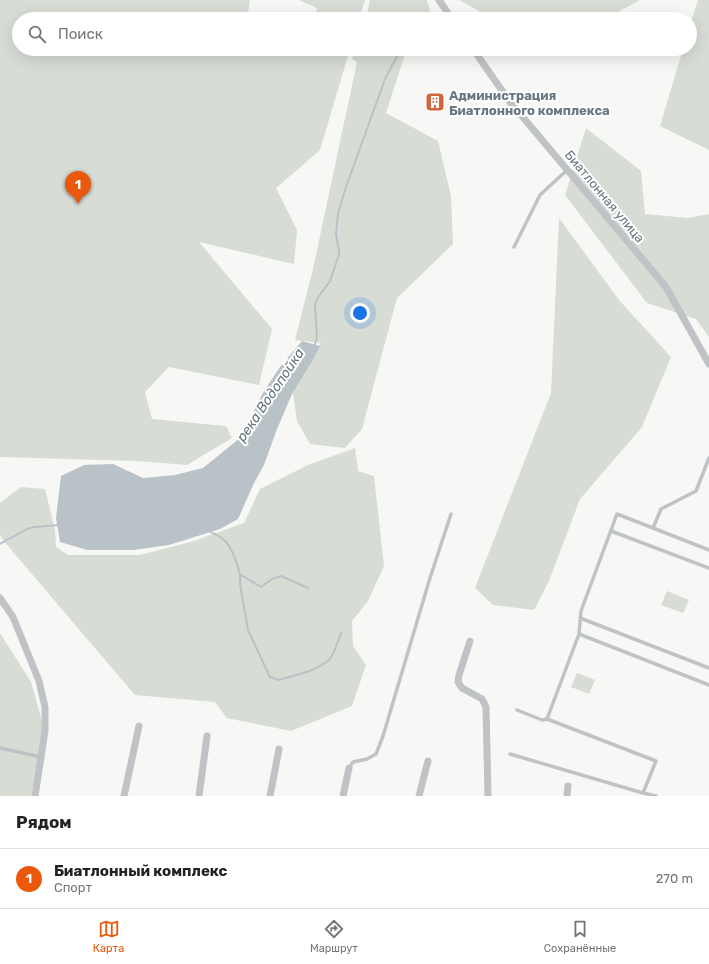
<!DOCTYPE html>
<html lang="ru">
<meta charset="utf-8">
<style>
:root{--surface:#fff;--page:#f6f6f6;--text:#222;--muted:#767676;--line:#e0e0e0;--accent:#ea580c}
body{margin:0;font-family:Rubik,sans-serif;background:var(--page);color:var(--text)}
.you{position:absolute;left:360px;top:313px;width:14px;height:14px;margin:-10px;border:3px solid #fff;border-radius:50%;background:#1a73e8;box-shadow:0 0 0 6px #1a73e833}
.badge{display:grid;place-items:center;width:26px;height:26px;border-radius:50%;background:var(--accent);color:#fff;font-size:13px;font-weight:700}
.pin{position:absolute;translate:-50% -33px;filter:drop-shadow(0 1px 2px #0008)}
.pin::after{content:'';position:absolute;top:21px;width:14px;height:12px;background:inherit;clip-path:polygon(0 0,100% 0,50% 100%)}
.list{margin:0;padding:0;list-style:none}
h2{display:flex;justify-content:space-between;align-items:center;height:52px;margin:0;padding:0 16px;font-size:17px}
h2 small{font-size:13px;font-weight:400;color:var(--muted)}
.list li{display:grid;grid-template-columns:26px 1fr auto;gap:12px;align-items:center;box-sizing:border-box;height:60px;padding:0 16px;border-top:1px solid var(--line)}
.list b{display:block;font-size:15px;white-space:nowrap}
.list p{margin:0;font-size:13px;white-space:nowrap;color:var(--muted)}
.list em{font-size:13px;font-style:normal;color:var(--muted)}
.icon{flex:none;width:22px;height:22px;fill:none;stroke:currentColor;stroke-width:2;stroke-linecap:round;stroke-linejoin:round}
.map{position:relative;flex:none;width:709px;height:796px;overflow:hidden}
.search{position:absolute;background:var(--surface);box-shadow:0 4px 16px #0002;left:12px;right:12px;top:12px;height:44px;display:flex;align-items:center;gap:10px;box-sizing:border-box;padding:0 14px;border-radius:22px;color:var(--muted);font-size:15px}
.sheet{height:112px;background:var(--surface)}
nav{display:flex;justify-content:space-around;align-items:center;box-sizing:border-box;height:56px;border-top:1px solid var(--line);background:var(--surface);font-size:11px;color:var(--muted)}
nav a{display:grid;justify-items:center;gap:2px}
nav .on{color:var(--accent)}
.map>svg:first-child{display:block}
.green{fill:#d7dcd5}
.water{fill:#b9c2c6}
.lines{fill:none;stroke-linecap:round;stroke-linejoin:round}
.stream{stroke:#b9c2c6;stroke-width:2}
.service{stroke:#bfc3c6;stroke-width:3.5}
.minor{stroke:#bfc3c6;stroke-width:7}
.labels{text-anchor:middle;stroke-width:4;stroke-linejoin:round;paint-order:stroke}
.poi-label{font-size:13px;font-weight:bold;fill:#6a7782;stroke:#fff;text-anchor:start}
.street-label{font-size:13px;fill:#6a7782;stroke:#fff}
.water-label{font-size:14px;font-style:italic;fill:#66777e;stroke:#fff}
</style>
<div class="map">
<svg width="709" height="796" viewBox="0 0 709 796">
<rect width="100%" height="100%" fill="#f7f7f5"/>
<!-- green -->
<path class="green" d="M0,0h250l-3,19h-228v30h184l-2,7 15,-7h134l-30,101 -44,38 21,42 -3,34 -95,-22 73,87 -13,56 -90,-18 -24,25 7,27 74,7 6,12 -45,27 -50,-4 -137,-4z
M299,0h66l-6,19h-44l2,-11z
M370,0h57l4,15 -3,4h-62z
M459,0h181l-35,19h-111z
M698,0h11v150l-49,-24 23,-77h7v-23z
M355,49h53l-3,5 -19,59 52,28 13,55 2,48 -56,54 -35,131 -17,19 -35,-4 -13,-23 -4,-28 9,-22 19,-28 -26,-3 18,-71 44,-207 -5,-3z
M586,128l55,43 4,43 43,4 21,-4v123l-13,-18 -49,-16 -82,-108z
M559,218l60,82 52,57 -29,70 -62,72 -31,82 -15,29 -41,-5 -18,-17 76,-195z
M355,448l3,23 16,5 10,90 -16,35 -16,20 1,25 13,19 -14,41 -61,25 -64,-13 -12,-16 -80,-7 -133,-156 -2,-5v-31l21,-16 24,2 10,41 1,17 12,8h72l54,-14 50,-18 16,-34 48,-24z
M667,591l22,9 -6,13 -22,-8z
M0,633l31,49 13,46 -13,68h-31z
M577,673l18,7 -6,14 -18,-7z"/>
<!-- water -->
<path class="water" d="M302,341l18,5 -6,12 -22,36 -15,35 -13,36 -10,18 -16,36 -18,10 -51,16 -36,5h-46l-27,-8 -4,-24 5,-42 23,-11 29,-1 30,14 32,-3 28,-7 37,-30 24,-47 16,-24z"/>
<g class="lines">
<!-- stream -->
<path class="stream" d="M416,19l2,-2
M314,347l3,-10 -2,-33 4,-8 11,-15 9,-26v-4l-3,-17 2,-21 7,-23 40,-111 16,-30
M209,531c5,3 10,5 14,8 9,7 19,34 17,45l8,46 22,47 9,3 31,-9 12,-6 7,-5 4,-6 8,-21
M0,544l27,-15 7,-2 25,-2
M241,575l20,12 11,-8 9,-3 27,12"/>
<!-- service -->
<path class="service" d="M439,19l10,-5
M514,247l26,-52 27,-25
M709,458l-13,33 -35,18 -8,19 56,22
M611,531l98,37
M580,618l129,50
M579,634l130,51
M517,710l25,10 5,-1
M0,748l41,9
M510,754l133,39 13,-32 -109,-42 32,-85 2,-23 36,-97 36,14
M349,768l4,-6 14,-3 9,-5 7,-18 47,-158 21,-64
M643,793l13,3"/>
<!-- minor -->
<path class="minor" d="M439,0l13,19
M473,49l37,53 156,185 43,77
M0,598l13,19 26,64 6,26v24l-10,65
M470,641l-11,34 -1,7 4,6 20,11 4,8 2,89
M124,796l15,-70
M199,796l8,-60
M270,796l9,-47
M343,796l6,-28
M419,796l9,-35
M567,796l1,-10"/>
</g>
<!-- icons -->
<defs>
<g id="building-square" transform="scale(1)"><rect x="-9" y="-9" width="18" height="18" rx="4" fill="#ce663f" stroke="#fff"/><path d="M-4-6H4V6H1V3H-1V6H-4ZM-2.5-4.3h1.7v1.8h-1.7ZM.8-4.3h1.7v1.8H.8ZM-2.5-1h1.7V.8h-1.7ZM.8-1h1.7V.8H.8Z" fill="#fff"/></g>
</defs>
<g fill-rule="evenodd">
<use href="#building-square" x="435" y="102"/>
</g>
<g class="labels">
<!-- poi labels -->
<g class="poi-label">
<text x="449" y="100">Администрация<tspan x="449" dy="15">Биатлонного комплекса</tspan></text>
</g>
<!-- street labels -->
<g class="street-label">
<text transform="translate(605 196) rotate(50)" y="5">Биатлонная улица</text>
</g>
<!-- water labels -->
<g class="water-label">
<text transform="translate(270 395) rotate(-56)" y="5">река Водопойка</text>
</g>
</g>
</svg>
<div class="you"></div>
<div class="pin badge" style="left:78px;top:204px">1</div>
<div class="search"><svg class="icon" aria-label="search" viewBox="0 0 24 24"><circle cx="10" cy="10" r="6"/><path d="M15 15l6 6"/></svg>Поиск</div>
</div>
<section class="sheet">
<h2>Рядом<small></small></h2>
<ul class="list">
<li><span class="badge">1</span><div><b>Биатлонный комплекс</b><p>Спорт</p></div><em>270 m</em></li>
</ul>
</section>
<nav>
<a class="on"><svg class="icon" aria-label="map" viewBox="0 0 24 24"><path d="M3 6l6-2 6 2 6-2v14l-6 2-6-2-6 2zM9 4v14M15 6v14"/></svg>Карта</a>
<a><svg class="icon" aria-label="directions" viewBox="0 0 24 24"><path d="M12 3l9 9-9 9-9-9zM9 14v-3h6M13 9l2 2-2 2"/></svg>Маршрут</a>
<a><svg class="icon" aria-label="saved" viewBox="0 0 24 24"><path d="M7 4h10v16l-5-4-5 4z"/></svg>Сохранённые</a>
</nav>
